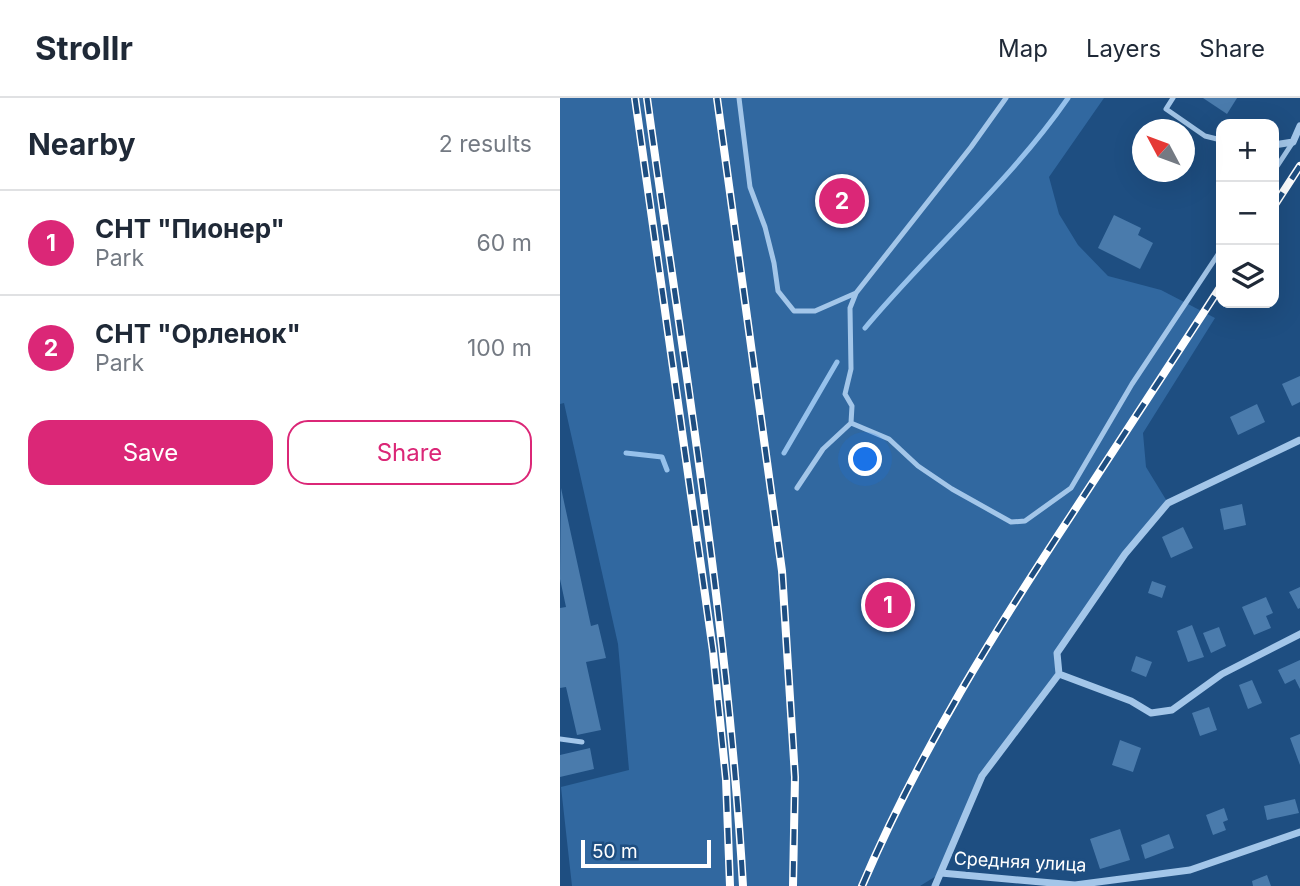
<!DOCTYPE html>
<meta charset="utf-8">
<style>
:root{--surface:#fff;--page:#f2f2f3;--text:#1f2937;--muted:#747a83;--line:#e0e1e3;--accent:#db2777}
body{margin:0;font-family:Inter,sans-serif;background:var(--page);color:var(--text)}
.controls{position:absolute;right:21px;top:21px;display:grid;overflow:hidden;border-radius:14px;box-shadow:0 7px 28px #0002}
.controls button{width:63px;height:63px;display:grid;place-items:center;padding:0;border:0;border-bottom:2px solid var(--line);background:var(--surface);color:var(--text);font:35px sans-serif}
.compass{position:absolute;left:572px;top:21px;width:63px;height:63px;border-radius:50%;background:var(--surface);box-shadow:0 7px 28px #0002;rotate:311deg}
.scale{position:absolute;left:21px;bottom:18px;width:130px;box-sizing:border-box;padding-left:7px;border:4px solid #fff;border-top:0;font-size:19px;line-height:24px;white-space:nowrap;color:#fff;-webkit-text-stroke:5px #1e4e81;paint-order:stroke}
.you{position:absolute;left:306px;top:362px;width:24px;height:24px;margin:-18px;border:5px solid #fff;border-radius:50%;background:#1a73e8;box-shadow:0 0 0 10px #1a73e833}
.badge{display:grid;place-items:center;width:46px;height:46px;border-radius:50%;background:var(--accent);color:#fff;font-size:23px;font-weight:700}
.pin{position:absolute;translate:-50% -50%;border:4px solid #fff;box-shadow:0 2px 7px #0006}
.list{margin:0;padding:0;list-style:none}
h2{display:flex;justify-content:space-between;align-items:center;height:91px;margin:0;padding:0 28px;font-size:30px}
h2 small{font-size:23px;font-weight:400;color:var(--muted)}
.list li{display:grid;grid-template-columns:46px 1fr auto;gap:21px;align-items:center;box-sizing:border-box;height:105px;padding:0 28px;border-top:2px solid var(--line)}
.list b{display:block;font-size:26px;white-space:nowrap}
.list p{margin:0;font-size:23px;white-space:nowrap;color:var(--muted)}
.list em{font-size:23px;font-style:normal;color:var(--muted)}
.actions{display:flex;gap:14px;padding:21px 28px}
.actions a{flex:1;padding:16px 0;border:2px solid var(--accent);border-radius:21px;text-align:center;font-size:24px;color:var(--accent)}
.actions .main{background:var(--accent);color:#fff}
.icon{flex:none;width:38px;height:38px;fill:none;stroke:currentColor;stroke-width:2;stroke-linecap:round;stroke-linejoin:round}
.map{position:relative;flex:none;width:740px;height:788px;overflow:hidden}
header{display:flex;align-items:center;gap:42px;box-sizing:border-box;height:98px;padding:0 35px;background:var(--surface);border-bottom:2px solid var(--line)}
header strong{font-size:33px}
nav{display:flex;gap:38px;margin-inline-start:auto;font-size:24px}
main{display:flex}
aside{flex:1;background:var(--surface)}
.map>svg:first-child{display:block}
.green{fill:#3168a0}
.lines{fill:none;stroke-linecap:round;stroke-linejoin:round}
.stream{stroke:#96c1eb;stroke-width:5}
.building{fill:#4a7bac}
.service{stroke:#a3c6e9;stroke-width:5}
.minor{stroke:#a3c6e9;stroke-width:7}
.rail-casing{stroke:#fff;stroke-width:8}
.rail{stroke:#1e4e81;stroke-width:5;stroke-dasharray:16;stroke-linecap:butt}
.labels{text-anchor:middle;stroke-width:6;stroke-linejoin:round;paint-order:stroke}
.street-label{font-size:18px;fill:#fff;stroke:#1e4e81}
</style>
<header>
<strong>Strollr</strong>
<nav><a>Map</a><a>Layers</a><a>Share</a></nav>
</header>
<main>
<aside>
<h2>Nearby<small>2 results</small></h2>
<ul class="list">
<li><span class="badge">1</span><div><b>СНТ &quot;Пионер&quot;</b><p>Park</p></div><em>60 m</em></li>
<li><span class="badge">2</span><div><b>СНТ &quot;Орленок&quot;</b><p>Park</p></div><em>100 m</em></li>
</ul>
<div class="actions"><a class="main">Save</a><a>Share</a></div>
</aside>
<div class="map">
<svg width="740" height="788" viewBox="0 0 740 788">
<rect width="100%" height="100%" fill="#1e4e81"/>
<!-- green -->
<path class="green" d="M0,0h544l-55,79 10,37 19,31 30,31 53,14 54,28 -72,115 3,34 22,36 -43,51 -68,99 2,21 -77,102 -41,97 -21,13h-348l-11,-99 68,-17 -11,-126 -54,-241 -4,1z"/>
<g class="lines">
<!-- stream -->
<path class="stream" d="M305,230c65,-78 145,-146 203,-230
M66,355l36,4 5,13
M224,355l53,-91"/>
</g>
<!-- building -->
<path class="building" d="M643,0h34l-10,16z
M554,117l27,13 -3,7 15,8 -13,26 -42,-21z
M740,278v26l-8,4 -10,-22z
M697,306l8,18 -27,13 -8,-18z
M1,390l30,138 7,-2 8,34 -20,4 15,68 -24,5 -11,-48 -6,1v-80l6,-1 -6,-28z
M682,406l4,21 -22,5 -4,-21z
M623,429l10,21 -22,10 -9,-21z
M592,483l14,5 -4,12 -14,-5z
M740,489v21l-2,1 -9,-17z
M706,499l7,16 -7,3 5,12 -17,7 -12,-28z
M632,527l12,32 -16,5 -11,-31z
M659,529l7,19 -15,7 -8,-20z
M576,558l16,6 -6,15 -15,-6z
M740,562v29l-5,-10 -10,5 -7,-14z
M692,582l10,23 -14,6 -9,-24z
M649,609l8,23 -17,6 -8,-23z
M740,636v31l-10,-27z
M560,642l21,8 -8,24 -21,-7z
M30,650l4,21 -34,8v-22z
M735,701l4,14 -32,7 -3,-14z
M664,710l4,12 -5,2 3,8 -13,5 -7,-20z
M560,731l10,31 -30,9 -10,-30z
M609,736l5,14 -29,11 -4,-14z
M707,777l4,11h-18l-1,-5z"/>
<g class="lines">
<!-- service -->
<path class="service" d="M179,0l11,89 15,40 9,36 4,28 16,20h21l41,-18
M613,0l-7,11 39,27 16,4
M714,73l19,-29
M291,325l38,16 29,27 34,23 59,33 14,-1 46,-33 61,-104 89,-134
M237,390l26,-39 28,-26 1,-17 -7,-12 6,-25 -1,-61 6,-15 115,-146 35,-49
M0,641l22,3"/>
<!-- minor -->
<path class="minor" d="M714,47l19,-3 7,-16
M499,576l72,27 20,12 21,-3 50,-36 78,-40
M381,775l134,12 115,-15 110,-38
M375,788l47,-110 77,-102 -2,-21 68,-99 43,-51 132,-63"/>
<!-- rail casing -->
<g class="rail-casing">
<path id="rail" d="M75,0l78,553 13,128 4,107
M87,0c36,262 81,524 96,788
M157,0l65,473 13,206 -2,109
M714,108l26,-40
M302,788c57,-134 134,-257 214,-378 48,-74 97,-148 145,-222"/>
</g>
<!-- rail -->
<use href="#rail" class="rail"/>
</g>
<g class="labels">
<!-- street labels -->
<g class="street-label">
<text transform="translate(460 764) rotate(3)" y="6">Средняя улица</text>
</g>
</g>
</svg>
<div class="controls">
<button>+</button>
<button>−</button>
<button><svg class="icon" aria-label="layers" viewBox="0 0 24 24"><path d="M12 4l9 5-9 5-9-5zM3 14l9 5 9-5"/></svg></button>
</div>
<svg class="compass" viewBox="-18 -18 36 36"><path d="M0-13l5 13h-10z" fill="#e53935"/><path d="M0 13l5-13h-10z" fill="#747a83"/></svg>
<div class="scale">50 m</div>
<div class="you"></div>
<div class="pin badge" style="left:328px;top:507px">1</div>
<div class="pin badge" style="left:282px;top:103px">2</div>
</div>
</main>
